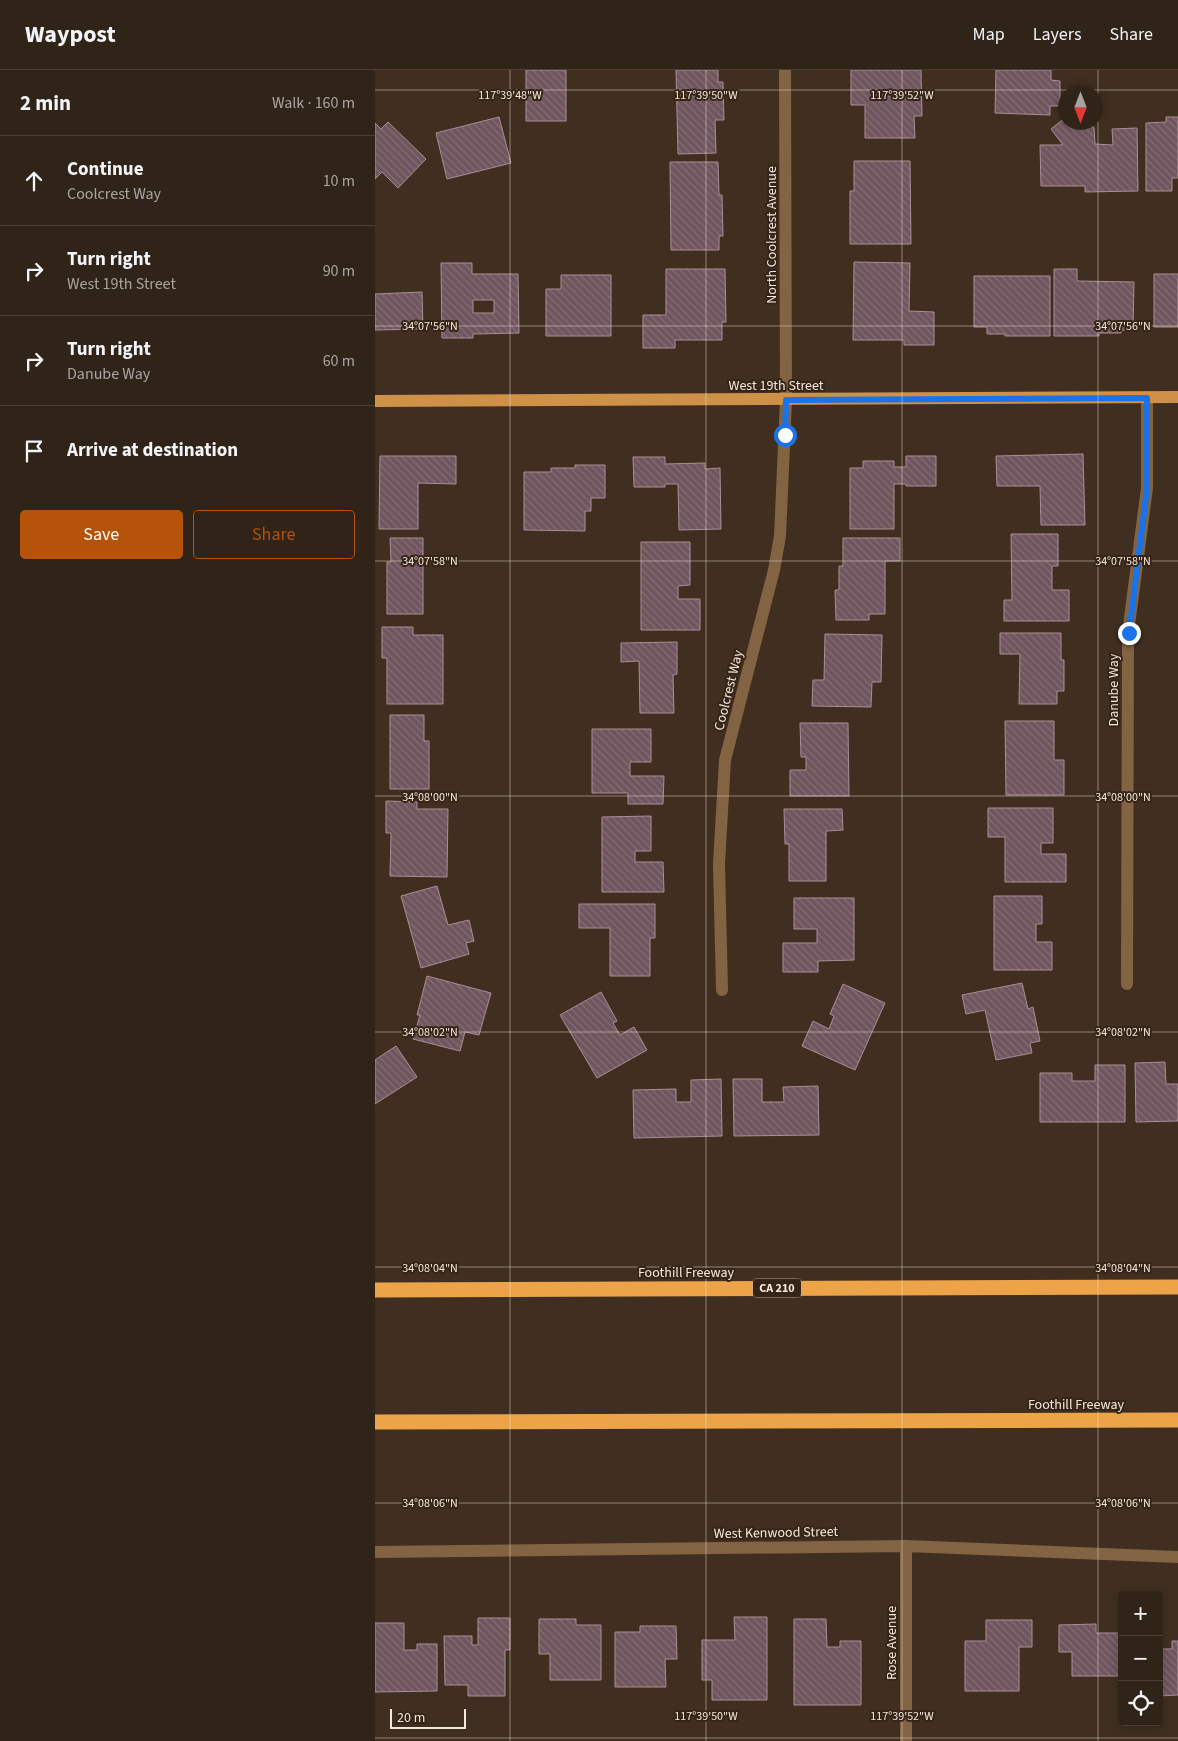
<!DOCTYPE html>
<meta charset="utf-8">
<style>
:root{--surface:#302318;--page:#3c2f25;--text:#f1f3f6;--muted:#a8a4a2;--line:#4b4037;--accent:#b45309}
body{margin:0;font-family:"Source Sans 3",sans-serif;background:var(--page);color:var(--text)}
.controls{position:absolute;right:15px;bottom:15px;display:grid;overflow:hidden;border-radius:5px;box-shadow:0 2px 8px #0003}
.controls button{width:45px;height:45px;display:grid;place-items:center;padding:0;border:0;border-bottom:1px solid var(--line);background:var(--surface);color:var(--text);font:25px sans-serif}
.compass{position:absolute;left:683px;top:15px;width:45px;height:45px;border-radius:50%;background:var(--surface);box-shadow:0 2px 8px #0003;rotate:180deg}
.scale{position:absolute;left:15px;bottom:12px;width:76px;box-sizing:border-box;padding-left:5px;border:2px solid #f2e6dd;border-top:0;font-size:14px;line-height:18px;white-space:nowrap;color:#f2e6dd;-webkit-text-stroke:4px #362516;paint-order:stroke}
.stop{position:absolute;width:15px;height:15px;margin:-11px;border:4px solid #1a73e8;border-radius:50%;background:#fff}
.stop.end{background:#1a73e8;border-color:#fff;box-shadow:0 1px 5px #0008}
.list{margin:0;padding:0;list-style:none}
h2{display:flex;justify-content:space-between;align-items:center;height:65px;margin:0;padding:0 20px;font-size:21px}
h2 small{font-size:16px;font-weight:400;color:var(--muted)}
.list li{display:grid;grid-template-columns:32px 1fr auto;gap:15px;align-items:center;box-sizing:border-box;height:90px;padding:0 20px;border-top:1px solid var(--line)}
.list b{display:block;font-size:19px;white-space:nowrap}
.list p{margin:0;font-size:16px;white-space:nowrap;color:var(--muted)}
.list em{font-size:16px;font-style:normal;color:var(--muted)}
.actions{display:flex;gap:10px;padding:15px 20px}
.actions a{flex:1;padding:11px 0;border:1px solid var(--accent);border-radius:5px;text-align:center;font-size:18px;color:var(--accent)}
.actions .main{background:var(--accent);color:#fff}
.icon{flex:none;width:28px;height:28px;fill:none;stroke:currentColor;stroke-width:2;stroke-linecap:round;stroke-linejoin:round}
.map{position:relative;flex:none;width:803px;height:1671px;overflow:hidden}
header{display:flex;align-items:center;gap:30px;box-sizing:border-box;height:70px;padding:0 25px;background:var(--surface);border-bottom:1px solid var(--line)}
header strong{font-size:24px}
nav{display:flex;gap:28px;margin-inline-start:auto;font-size:18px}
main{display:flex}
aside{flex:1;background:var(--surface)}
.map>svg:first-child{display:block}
.building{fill:url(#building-back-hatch);stroke:#aa8e96;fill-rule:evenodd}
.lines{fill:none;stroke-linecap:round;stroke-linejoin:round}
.minor{stroke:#826342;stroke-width:12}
.major{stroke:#ce9147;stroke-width:12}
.highway{stroke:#eda347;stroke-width:15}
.route{stroke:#1a73e8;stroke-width:6}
.ticks{fill:none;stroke:#f2e6dd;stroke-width:1;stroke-opacity:0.45}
.labels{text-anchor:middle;stroke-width:4;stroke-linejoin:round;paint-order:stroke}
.shield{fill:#362516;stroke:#baaca1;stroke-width:1}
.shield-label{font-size:12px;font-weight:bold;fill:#f2e6dd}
.street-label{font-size:14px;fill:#f2e6dd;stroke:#362516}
.ticks-label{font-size:12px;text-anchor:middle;fill:#f2e6dd;stroke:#362516;stroke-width:4;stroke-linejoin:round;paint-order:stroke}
</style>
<header>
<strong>Waypost</strong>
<nav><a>Map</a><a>Layers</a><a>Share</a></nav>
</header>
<main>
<aside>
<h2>2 min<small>Walk · 160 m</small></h2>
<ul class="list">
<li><svg class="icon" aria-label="ahead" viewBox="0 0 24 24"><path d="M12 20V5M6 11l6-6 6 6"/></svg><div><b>Continue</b><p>Coolcrest Way</p></div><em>10 m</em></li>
<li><svg class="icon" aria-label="right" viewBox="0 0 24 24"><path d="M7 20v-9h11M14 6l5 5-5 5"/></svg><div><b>Turn right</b><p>West 19th Street</p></div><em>90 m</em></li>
<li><svg class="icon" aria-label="right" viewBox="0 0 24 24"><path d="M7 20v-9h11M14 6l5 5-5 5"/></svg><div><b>Turn right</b><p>Danube Way</p></div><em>60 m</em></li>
<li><svg class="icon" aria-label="arrive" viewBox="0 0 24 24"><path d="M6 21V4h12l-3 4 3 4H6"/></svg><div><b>Arrive at destination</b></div></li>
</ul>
<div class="actions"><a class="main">Save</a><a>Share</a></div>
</aside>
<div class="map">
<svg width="803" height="1671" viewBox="0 0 803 1671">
<defs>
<pattern id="building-back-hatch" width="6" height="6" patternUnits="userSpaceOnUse" patternTransform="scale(1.25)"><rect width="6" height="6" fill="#6f555d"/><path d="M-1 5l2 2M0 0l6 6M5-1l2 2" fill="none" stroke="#846d74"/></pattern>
</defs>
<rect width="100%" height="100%" fill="#402f20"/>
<!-- building -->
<path class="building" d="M151,0h40v51h-40z
M301,0h42v12h5l1,38h-9l1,33 -38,1z
M476,0h70l1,46h-8l1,22h-50v-33h-14z
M621,0h55v10l9,1v25h-10v9l-55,-2z
M124,47l12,46 -64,16 -11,-46z
M791,47h12v61h-6v13h-26v-68l20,-1z
M690,48v4h25l4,6 1,16 18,1 -1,-16 25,-1 1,63 -53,1v-6h-44l-1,-41h23l-12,-16z
M13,52l38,37 -28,29 -16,-16 -7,7v-56l6,6z
M479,91h56l1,83h-61v-53h4z
M295,92h48l1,33h3l1,41h-4v14h-48z
M479,192l56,1 -1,48 25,1v33h-30v-5h-51z
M66,193h31v11h46l1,59 -46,1v4h-31zM98,230h21v13h-21z
M291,199h59l1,53h-4v18h-47v8h-32v-33h23z
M679,199h23v12l57,1 -1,48h-12v3h-22v3h-45z
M779,204h24v53h-24z
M186,205h50v61h-65v-47h15z
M599,206h76v60h-45v-2h-18v-7h-13z
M47,222l1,37 -48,1v-36z
M708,384l2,71h-44l-1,-39h-43l-1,-30z
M5,386h76v28l-38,-1v46h-39z
M531,386h30v30h-30v-2h-12v45h-44v-61h13v-7h31v6h12z
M258,387h32v7l40,-1v6l15,-1 1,61 -42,1 -1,-46h-13v3h-31z
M200,395h30v33h-14v13h-6v20l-61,-1v-58h27v-4h24z
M636,464h47v32h-6v24h17v31h-65v-21h8z
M15,468h33v76h-36v-52h4z
M468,468h57v23h-15v53h-16v6h-33l-1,-30h4v-24h4z
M266,472h49v43l-12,1v13h22v31h-59z
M7,557h31v8h30v69h-56v-46h-5z
M625,563h61v27h3v31h-7v13h-38l1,-50h-20z
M450,564l57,1 -1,47h-9l-1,25 -59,-1 1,-26h11z
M302,572v32l-4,1 1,38h-34l-1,-52 -18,1v-19z
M15,645h34v26h5v48h-39z
M630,651h49v39h10v35h-58z
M425,653h48l1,73h-59v-26h16v-13h-5z
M217,659h59v33h-21v14h34l-1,28h-35v-11h-36z
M11,731l31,1v7h31l-1,68 -57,-1 1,-43h-5z
M613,738h65v35h-12v11h25v28h-61v-45h-17z
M409,739h58l1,21 -17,1v50h-37v-37h-4z
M276,746v35h-16v11h28l1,30h-62v-75z
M62,816l11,39 21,-5 5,21 -8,2 3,11 -48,14 -20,-72z
M619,826h48v28h-6v18h16v28h-58z
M419,828h60v62l-36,1v11h-35v-29h34v-14h-23z
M204,834h76v34h-5v38h-40v-48h-31z
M52,906l64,17 -12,42 -14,-3 -5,19 -47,-12 7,-24h-3z
M647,913l6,26 5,-2 7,34 -10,2 2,10 -36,7 -11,-50 -19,4 -4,-19z
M468,914l42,19 -30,67 -53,-24 11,-25 16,8 5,-13 -4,-2z
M226,922l16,29 -4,2 7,12 14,-8 13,23 -50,28 -37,-63z
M21,976l21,31 -42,27v-44z
M790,992l1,22h12v37l-42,1 -1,-59z
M720,995h30v57h-85v-49h32v8h23z
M346,1009l1,57 -88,2 -1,-48 43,-1v13h15v-22z
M358,1009h29v23h22l-1,-15 35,-1 1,49 -85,1z
M359,1547h33v83h-55v-20h-10v-40h33z
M103,1548h32v32h-5v46h-37v-11h-23l-1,-49h28v9h6z
M164,1549h37v6h25v55h-51v-26h-11z
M419,1549h32l1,28h13v-6h21v64h-67z
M611,1550h46v27h-13v44h-54v-50h21z
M0,1553h29v27h13v-6h20v47l-62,1z
M721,1554v9h25l1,43h-50v-24h-13v-27z
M265,1556h36l1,33h-12l1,28h-51v-55h25z
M797,1571h6v54l-19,1v-47h13z"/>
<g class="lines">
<!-- minor -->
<path class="minor" d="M752,914l1,-351 19,-145v-91
M347,920l-3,-126 6,-104 49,-190 6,-34 6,-136 -1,-330
M0,1482l531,-6 272,11
M531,1671v-195"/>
<!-- major -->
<path class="major" d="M0,331l803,-4"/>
<!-- highway -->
<path class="highway" d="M0,1220l803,-3
M0,1352l803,-2"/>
</g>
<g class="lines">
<!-- route -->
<path class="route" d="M410,365l1,-35 361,-2v90l-18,145"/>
</g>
<!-- ticks -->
<path class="ticks" d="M135,0v1671M331,0v1671M527,0v1671M723,0v1671M0,20h803M0,256h803M0,491h803M0,726h803M0,962h803M0,1197h803M0,1433h803M0,1668h803"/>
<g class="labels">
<!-- shield labels -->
<rect class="shield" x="378" y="1208.5" width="48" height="19" rx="4"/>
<g class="shield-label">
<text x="402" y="1222">CA 210</text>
</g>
<!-- street labels -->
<g class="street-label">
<text transform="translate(396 165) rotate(-90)" y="5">North Coolcrest Avenue</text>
<text x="401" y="320">West 19th Street</text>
<text transform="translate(353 620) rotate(-76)" y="5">Coolcrest Way</text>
<text transform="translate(738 620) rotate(-90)" y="5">Danube Way</text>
<text x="311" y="1207">Foothill Freeway</text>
<text x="701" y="1339">Foothill Freeway</text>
<text transform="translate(401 1462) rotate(-1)" y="5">West Kenwood Street</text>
<text transform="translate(516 1573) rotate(-90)" y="5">Rose Avenue</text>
</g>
</g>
<g class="ticks-label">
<text x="135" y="29">117°39'48"W</text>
<text x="331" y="29">117°39'50"W</text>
<text x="527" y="29">117°39'52"W</text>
<text x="748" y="260">34°07'56"N</text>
<text x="55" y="260">34°07'56"N</text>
<text x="748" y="495">34°07'58"N</text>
<text x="55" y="495">34°07'58"N</text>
<text x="55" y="731">34°08'00"N</text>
<text x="748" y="731">34°08'00"N</text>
<text x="55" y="966">34°08'02"N</text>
<text x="748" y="966">34°08'02"N</text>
<text x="55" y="1202">34°08'04"N</text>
<text x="748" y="1202">34°08'04"N</text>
<text x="55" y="1437">34°08'06"N</text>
<text x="748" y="1437">34°08'06"N</text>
<text x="331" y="1650">117°39'50"W</text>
<text x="527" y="1650">117°39'52"W</text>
</g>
</svg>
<div class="controls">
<button>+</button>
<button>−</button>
<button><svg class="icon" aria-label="locate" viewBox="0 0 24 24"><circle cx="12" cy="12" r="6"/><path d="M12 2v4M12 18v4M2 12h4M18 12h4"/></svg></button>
</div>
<svg class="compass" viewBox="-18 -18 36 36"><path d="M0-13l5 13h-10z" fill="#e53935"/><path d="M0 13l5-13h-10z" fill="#a8a4a2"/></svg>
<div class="scale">20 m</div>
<div class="stop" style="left:410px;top:365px"></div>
<div class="stop end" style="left:754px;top:563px"></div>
</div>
</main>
